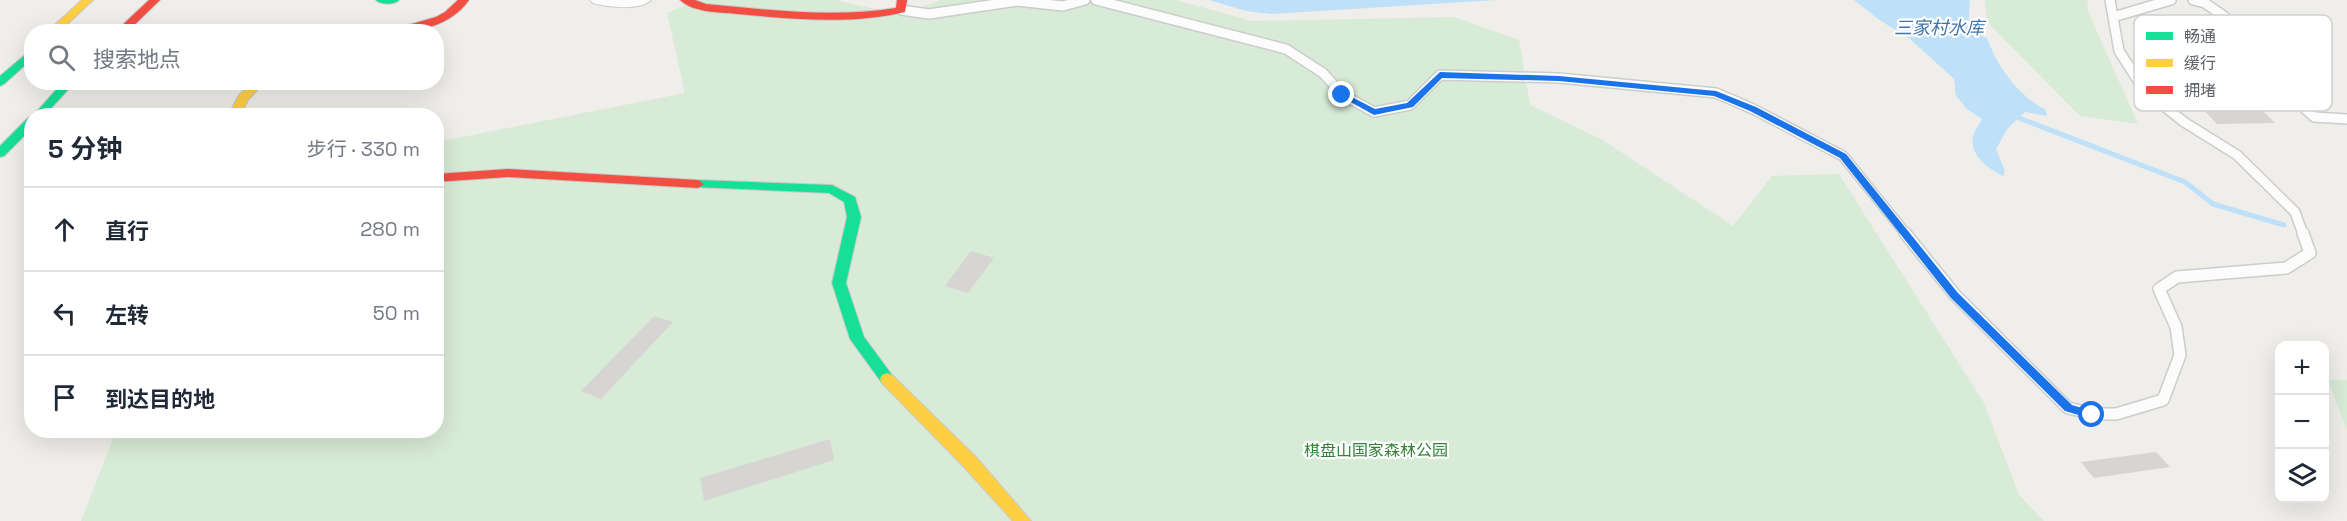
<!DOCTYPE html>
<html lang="zh">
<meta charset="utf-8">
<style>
:root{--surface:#fff;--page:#f6f6f7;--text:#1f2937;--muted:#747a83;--line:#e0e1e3}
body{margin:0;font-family:"Space Grotesk","Noto Sans SC",sans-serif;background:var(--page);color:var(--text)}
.controls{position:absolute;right:18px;bottom:18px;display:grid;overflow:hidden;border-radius:12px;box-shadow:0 6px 24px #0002}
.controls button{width:54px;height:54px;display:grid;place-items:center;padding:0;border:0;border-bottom:2px solid var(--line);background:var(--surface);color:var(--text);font:30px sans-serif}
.stop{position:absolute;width:18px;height:18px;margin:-14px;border:4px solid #1a73e8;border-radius:50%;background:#fff}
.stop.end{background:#1a73e8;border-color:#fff;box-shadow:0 2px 6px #0008}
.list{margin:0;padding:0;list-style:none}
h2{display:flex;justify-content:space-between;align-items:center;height:78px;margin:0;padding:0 24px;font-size:26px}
h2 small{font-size:20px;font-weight:400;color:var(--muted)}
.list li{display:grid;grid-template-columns:39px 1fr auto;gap:18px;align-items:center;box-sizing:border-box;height:84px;padding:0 24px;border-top:2px solid var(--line)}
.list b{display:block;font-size:22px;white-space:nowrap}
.list em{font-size:20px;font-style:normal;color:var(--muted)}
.icon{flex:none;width:33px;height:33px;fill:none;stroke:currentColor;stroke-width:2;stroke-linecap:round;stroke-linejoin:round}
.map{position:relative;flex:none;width:2347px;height:521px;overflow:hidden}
.search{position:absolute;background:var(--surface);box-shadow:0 6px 24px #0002;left:24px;top:24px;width:420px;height:66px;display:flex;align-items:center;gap:15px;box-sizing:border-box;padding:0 21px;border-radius:24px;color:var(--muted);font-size:22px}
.panel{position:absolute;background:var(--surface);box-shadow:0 6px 24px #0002;left:24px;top:108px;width:420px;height:330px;border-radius:24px}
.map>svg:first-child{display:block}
.green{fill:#d8ebd6}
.water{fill:#bfe0f9}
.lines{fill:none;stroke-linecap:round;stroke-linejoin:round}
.stream{stroke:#bfe0f9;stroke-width:5}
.building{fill:#d6d5d3}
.lane-far1-casing{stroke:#cbcccc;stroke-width:12}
.lane-casing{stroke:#cbcccc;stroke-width:14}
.street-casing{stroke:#cbcccc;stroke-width:2}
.fast-casing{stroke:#cacacb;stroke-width:2}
.slow-casing{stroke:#cacacb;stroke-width:2}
.jam-casing{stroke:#cacacb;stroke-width:2}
.lane-far1{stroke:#fdfcfc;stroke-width:9}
.lane{stroke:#fdfcfc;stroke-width:11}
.street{fill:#fdfcfc;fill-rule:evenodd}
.fast{fill:#16e098;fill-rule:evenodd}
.slow{fill:#ffcf43;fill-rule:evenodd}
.jam{fill:#f24e42;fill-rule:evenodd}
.route{fill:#1a73e8}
.labels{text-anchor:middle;stroke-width:4.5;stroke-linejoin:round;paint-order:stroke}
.park-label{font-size:16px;fill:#348238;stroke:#fff}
.water-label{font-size:18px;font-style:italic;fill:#4174aa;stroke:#fff}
.key{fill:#fff;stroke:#cfd0d2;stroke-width:1.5}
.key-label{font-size:16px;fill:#5f6368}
</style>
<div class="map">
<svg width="2347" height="521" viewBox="0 0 2347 521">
<rect width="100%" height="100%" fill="#efeeea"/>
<!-- green -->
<path class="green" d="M698,0h138l63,15 42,-15h235l76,21 202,-4 65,23 11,65 73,35 130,86 39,-50 67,-2 145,229 35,92 25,26h-1963l35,-90 320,-1 1,-288 248,-49 -18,-80z
M1985,0h103l-1,9 51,115 -58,-8 -93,-94z
M2328,380h19v50z"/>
<!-- water -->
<path class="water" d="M1209,0h288l-226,14 -25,-3z
M1854,0h116l-2,30 19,8c10,28 31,58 58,71l2,7 -22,-4 -17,16 -12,21 9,22 -2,5c-14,-7 -34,-21 -30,-39 1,-6 6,-12 9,-18l-15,-10 -11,-13 -2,-17 -44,-40 -32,-20z"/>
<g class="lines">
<!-- stream -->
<path class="stream" d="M2019,118l166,64 28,22 71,21"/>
</g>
<!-- building -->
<path class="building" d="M2196,32l34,3 39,52 -35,-4 41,40 -58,1 -33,-35 38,-1 -17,-29 12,2z
M971,251l23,7 -26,35 -23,-7z
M654,316l19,6 -72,77 -20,-8z
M830,439l4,21 -130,41 -4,-23z
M2156,452l14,15 -76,11 -13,-16z"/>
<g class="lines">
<!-- lane-far1 casing -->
<g class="lane-far1-casing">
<path id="lane-far1" d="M1096,0l190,49 37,24 20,22 31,17 36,-7 30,-30 119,3 157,15 37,16 90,47 63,78
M2110,0l9,51 25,39 40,32 53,33 58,57 8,22
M2193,0l12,3 20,14 44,59 45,41 33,2
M901,10l28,4 88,-13 46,5 22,-6
M2113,17l58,-17"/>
</g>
<!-- lane casing -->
<g class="lane-casing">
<path id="lane" d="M1905,233l50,62 113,113 26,6h22l47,-14 17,-45 -4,-28 -17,-38 18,-12 109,-9 24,-15 -7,-20"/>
</g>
<!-- street casing -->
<g class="street-casing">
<path id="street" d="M590,0h61c-11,11 -45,7 -58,3z"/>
</g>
<!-- fast casing -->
<g class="fast-casing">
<path id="fast" d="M376,0h23c-5,5 -18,5 -23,0z
M32,49v10l-28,25 -4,2v-10z
M63,82h12l-31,34 -12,1z
M32,117v11l-28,28 -4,1v-11l28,-28z
M698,180l134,5 23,12 6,20 -15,66 18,54 28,38 2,4 -2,4h-10l-32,-44 -18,-56 15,-66 -3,-15 -15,-9 -135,-6 -2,-3 2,-3z"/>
</g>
<!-- slow casing -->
<g class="slow-casing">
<path id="slow" d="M82,0h11l-34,32h-12z
M253,82h12l-17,18 -8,16h-12l11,-21z
M887,373l5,2 84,82 55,64h-18l-49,-54 -82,-84 -2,-4 2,-4z"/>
</g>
<!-- jam casing -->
<g class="jam-casing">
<path id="jam" d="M149,0h11l-33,32h-12z
M458,0h11c-20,28 -53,32 -85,32l52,-15 9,-5z
M680,0h15l11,4c63,6 126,14 190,4l1,-8h10l-2,12c-55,13 -112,7 -167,2 -19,-2 -44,-1 -58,-14z
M508,169l190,11 6,4 -6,4 -190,-11 -72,5v-8z"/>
</g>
<!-- lane-far1 -->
<use href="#lane-far1" class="lane-far1"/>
<!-- lane -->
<use href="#lane" class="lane"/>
<!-- street -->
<use href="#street" class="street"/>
<!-- fast -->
<use href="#fast" class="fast"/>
<!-- slow -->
<use href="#slow" class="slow"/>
<!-- jam -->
<use href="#jam" class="jam"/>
</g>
<!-- route -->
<path class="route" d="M1440,72l119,4 157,15 40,16 90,47 112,139 114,112 23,7v6l-3,1 -27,-8 -114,-113 -111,-140 -90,-47 -36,-15 -155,-15 -117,-3 -29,29 -39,8 -36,-20 8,-1 29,15 32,-6z"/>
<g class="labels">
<!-- park labels -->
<g class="park-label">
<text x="1376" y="456">棋盘山国家森林公园</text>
</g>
<!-- water labels -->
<g class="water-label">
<text x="1939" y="34">三家村水库</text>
</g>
</g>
<!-- legend -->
<rect x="2134" y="15" width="198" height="96" rx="9" class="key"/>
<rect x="2146" y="32" width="27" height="8" fill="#16e098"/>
<rect x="2146" y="59" width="27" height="8" fill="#ffcf43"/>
<rect x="2146" y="86" width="27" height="8" fill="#f24e42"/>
<g class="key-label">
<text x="2184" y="42">畅通</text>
<text x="2184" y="69">缓行</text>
<text x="2184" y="96">拥堵</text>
</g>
</svg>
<div class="controls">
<button>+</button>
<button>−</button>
<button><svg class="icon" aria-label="layers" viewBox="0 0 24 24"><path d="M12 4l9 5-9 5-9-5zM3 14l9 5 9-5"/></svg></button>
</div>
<div class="stop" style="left:2092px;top:415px"></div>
<div class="stop end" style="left:1342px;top:95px"></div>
<div class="search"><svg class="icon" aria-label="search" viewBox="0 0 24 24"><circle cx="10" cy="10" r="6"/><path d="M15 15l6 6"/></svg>搜索地点</div>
<section class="panel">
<h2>5 分钟<small>步行 · 330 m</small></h2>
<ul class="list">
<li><svg class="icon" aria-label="ahead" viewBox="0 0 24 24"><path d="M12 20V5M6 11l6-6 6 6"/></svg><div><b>直行</b></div><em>280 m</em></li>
<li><svg class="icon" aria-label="left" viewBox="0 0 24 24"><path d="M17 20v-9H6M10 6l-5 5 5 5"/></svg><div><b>左转</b></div><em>50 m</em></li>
<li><svg class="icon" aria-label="arrive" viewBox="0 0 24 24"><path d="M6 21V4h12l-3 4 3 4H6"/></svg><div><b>到达目的地</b></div></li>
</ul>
</section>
</div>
